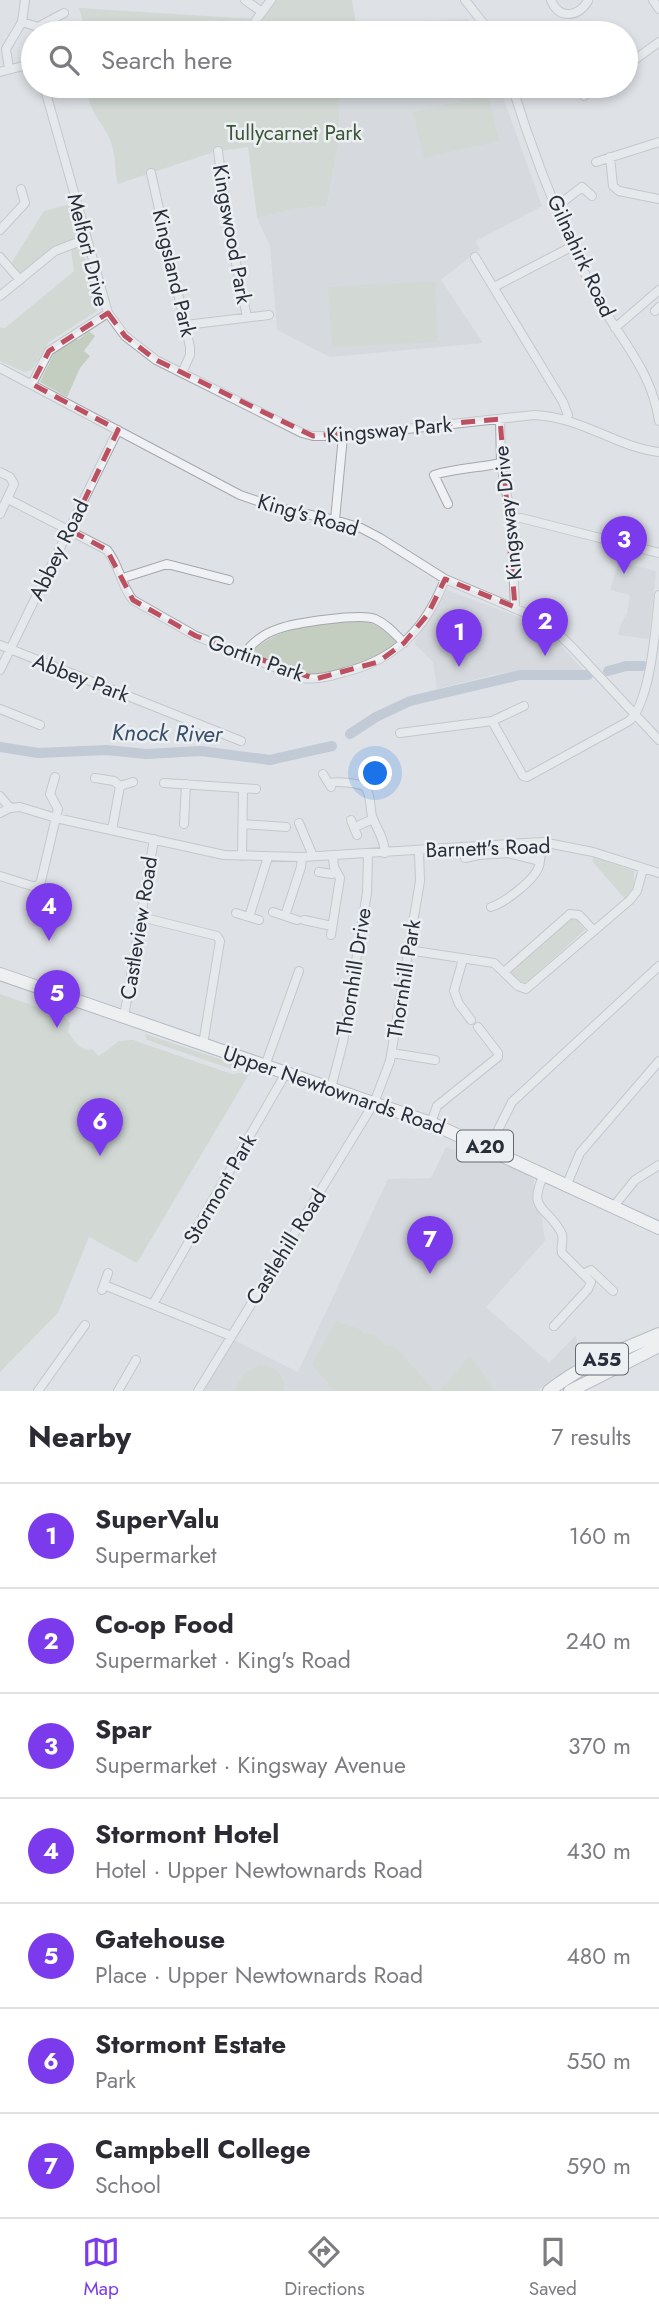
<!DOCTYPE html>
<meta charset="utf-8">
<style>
:root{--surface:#fff;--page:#f7f7f7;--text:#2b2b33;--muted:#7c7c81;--line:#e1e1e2;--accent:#7c3aed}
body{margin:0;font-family:Jost,sans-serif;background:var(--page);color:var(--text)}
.you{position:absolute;left:376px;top:774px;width:24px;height:24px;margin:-18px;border:5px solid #fff;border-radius:50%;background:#1a73e8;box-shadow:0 0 0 10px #1a73e833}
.badge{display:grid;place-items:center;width:46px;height:46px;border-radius:50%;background:var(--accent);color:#fff;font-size:23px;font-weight:700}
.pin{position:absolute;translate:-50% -58px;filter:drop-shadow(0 2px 4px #0008)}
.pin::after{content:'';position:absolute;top:37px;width:24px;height:21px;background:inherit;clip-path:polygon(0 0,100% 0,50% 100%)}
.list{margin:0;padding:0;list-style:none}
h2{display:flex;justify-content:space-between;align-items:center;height:91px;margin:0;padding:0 28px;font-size:30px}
h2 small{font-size:23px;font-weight:400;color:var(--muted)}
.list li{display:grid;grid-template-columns:46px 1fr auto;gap:21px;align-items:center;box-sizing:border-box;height:105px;padding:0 28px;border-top:2px solid var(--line)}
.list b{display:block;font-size:26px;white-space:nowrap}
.list p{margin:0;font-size:23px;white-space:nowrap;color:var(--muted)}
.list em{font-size:23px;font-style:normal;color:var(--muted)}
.icon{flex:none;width:38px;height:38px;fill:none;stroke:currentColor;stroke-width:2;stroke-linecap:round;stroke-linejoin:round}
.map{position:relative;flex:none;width:659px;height:1391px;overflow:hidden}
.search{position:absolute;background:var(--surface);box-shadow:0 4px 10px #0003;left:21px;right:21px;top:21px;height:77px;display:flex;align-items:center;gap:18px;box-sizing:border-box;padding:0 24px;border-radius:38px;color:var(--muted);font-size:26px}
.sheet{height:826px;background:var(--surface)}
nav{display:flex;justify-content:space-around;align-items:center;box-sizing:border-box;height:98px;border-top:2px solid var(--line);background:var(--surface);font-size:19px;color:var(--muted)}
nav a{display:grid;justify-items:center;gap:4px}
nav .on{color:var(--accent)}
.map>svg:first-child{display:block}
.built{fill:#ccd0d6}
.green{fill:#c3cec0}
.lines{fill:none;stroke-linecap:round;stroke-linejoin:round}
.river{stroke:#9daec2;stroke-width:10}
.minor-casing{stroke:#a4a8ae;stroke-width:10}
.highway-casing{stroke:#878e9a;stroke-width:14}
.minor{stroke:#f0f1f4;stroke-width:8}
.highway{stroke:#fff;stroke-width:12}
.marked{fill:none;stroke:#bd5060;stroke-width:5;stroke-dasharray:14 9;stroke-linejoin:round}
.labels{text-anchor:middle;stroke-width:5;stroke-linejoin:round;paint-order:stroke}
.shield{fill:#edf0f3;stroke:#646972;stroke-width:2}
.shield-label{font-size:19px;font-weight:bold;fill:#292f3a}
.park-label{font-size:21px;fill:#3d5438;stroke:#edf0f3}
.street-label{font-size:21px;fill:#292f3a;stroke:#edf0f3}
.water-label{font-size:23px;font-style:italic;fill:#384e69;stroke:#edf0f3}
</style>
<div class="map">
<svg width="659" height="1391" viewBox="0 0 659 1391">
<rect width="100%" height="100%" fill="#dee1e5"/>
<!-- built -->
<path class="built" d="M468,19l10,14h-144v-8z
M338,86h161l43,120 -66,35 4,8 -39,31 42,63 -153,14 -53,-27 -7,-84 -13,-28 38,-9 32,-3 13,-72z
M619,561l37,10 -7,68 -31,-4 2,-9 7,-13 3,-18 -20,-5z
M447,590l64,24 39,20 36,39 -25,2 -41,-4 -28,4 -55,14 -4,-27 -19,-19z
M462,1145l72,33v17l7,17 4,29 -59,66 63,56 27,-28 2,12 7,13 -32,18 -15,13h-334l30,-51 64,32 90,-193 43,-1 15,-31 8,3z"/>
<!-- green -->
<path class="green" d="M269,0h83l4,23 -22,2v8h-248l-7,-25 177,11z
M88,86h250l2,48 -13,72 -32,3 -38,9 -9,-71 -34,5 -96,32c-4,-13 -2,-26 -6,-38 -6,-24 -26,-32 -24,-60z
M488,95l11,46 -75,17 -11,-46z
M67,205l3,1 7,28 -4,5 -20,9 -30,26 -4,1 -9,-10 34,-54z
M74,247l8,2 16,55 -1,7 -48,31 -17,28 -8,2 -24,-11v-34l5,1 69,-57 -3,-20z
M435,281l3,61 -106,5 -4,-60z
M89,331l6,5 -11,15 6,5 -10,12 -13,29 -27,-15 14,-29 22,-14 2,1z
M360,620c13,3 33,10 37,24l-23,17 -55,15 -20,-2 -50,-20c29,-29 72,-30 111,-34z
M594,857l40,14v15l-7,12h-3l-32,-37z
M571,918l5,1 9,11 -58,52 -4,2 -12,-9 1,-5z
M0,994l64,22 6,7 -2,9c6,8 13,21 24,17l7,7 20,-15 14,-1 99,34 19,-3 -114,192 -48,-26 -31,76 -58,59z
M145,1034l93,31v3l-4,2 -87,-30z
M336,1321l26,9v3l12,1 13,12 6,-2 42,47h-101l-22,-27z
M470,1355l25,36h-55z
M260,1365c16,1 25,10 25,26h-51l11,-19z"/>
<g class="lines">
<!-- river -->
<path class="river" d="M608,671l18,-5h17
M350,734l26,-17 34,-16 110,-26h68
M0,747l38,6 69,-3 39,4 55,-3 69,9 62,-14"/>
<!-- minor casing -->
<g class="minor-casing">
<path id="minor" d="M245,0l17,12
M465,0l26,33
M551,0c8,20 27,17 37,1
M653,0l6,9
M256,20l15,-20
M22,22l16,5 26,-14
M626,66l33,-24
M9,69l-3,-20 16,-27 3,-22
M0,72l27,-7 6,2
M512,86c21,68 47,134 78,198 23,49 61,81 69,137
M584,96l14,-10
M218,151l9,68 20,98
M610,157l3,29 6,5 40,8
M596,162l63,-20
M151,173l39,174v8l-8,18
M556,207l26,-20 10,9
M0,230l25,-27 -4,-14
M0,257l20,23
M475,257l88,145 5,13 -2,4
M494,287l79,-41
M0,296l55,-45 31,-12
M655,311l4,-4
M108,313l17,23 31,24 146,73 11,3h30l191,-21c48,2 82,32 125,37
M186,325l83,-10
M615,328l44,-38
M0,368l240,127 38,13 57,12 26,8 19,10 65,41 90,38 19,13 17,16 88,94
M32,384l17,-33 59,-38 -64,-227
M500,419l1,44 10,55 4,89
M0,472l10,5 4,7 -14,30
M8,499l99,51c13,16 14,36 26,50l63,36 106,42c16,2 29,-2 43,-6 52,-13 81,-44 100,-93
M448,504l-14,-29c22,-7 45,-7 67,-12
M511,518h10l138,35
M335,520l8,-84
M123,578l44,-14 62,16
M0,645l241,96
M244,655c7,-12 21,-22 34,-26 16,-6 81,-16 97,-10 12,5 20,15 29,24
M0,670l118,-240
M0,709l40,16
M492,721l31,55 4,1 102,-56c22,-19 27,-97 30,-126
M400,733l92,-12 32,-15
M323,774l8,13
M95,778l19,3 6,5 -8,44
M164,783l92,6
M330,783c6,-2 33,0 36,5 5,8 4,20 6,28 5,14 12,21 13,37
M120,786l13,-4
M0,796l10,12
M0,813l10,-5 10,-1 36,11 168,37 78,2 240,-15 51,10 66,21
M351,820l6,15
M299,823l14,33
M184,824l2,-40
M243,824l43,3
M355,827l18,-8
M242,856l1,-67
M465,858l14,-3 29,-2 31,8
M319,872l13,2 4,-3
M0,876l32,10h6l3,-5 17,-72 -8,-15 5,-17
M491,907c13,-4 44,-27 48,-41 2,-8 2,-16 3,-24
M273,912l24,8
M236,913l23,7
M285,916l16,-49 1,-10
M141,917l76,19 3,5 -17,103
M249,917l19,-60
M304,920l28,6
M331,935l9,-57 -6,-11 -1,-11
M408,950l86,13 24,23 8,3 104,-89 7,-9 6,-22
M463,959l-9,32 5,13 12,16
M504,972l66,-58 9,1 15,16
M124,1017l30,-178
M392,1053l43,7
M265,1066l34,-95
M331,1088l12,-46 24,-149 1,-39
M431,1123l6,-17 61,-49v-4l-20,-26
M489,1148l23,-46 147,-136
M544,1174c-17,37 2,31 17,58 4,6 -1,13 1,21l29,29 -3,7 -34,37
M567,1184l13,-31 79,-92
M614,1206l21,-26 24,-15
M583,1274l8,-4 22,21
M104,1285l127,51
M102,1290l6,-17
M153,1304l133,-231
M38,1391l47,-66
M118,1391l18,-31
M198,1391l176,-288 16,-42 30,-180 -1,-30"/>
</g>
<!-- highway casing -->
<g class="highway-casing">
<path id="highway" d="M0,974l431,149 228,105
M549,1391c32,-26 72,-41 110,-57
M570,1391l89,-45"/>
</g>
<!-- minor -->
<use href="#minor" class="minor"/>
<!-- highway -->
<use href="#highway" class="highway"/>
</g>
<!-- marked area -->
<path d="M0 0H659V1391H0ZM108,313l17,23 31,24 157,76 187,-17 15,188 -70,-28 -17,35 -24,29 -26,19 -63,17 -119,-43 -63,-36 -26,-50 -37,-20 48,-100 -86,-46 17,-33z" fill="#dee1e5" fill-opacity=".55" fill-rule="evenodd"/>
<path class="marked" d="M108,313l17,23 31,24 157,76 187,-17 15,188 -70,-28 -17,35 -24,29 -26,19 -63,17 -119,-43 -63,-36 -26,-50 -37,-20 48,-100 -86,-46 17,-33z"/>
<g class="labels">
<!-- shield labels -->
<g class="shield">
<rect x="457" y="1130.5" width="56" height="31" rx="5"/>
<rect x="576" y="1343.5" width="52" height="31" rx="5"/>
</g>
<g class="shield-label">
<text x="485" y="1153">A20</text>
<text x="602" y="1366">A55</text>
</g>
<!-- park labels -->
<g class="park-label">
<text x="294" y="140">Tullycarnet Park</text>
</g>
<!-- street labels -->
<g class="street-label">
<text transform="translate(232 234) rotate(80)" y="7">Kingswood Park</text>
<text transform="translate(88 250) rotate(76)" y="7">Melfort Drive</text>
<text transform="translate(581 256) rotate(65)" y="7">Gilnahirk Road</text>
<text transform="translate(174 273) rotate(77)" y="7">Kingsland Park</text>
<text transform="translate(389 430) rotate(-5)" y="7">Kingsway Park</text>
<text transform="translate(508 513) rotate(-96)" y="7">Kingsway Drive</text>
<text transform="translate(308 515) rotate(16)" y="7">King's Road</text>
<text transform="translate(59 550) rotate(-64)" y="7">Abbey Road</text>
<text transform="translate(256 658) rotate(20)" y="7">Gortin Park</text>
<text transform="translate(81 678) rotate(21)" y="7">Abbey Park</text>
<text transform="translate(488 848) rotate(-2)" y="7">Barnett's Road</text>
<text transform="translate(139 928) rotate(-81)" y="7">Castleview Road</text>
<text transform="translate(354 972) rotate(-81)" y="7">Thornhill Drive</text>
<text transform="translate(404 979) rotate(-81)" y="7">Thornhill Park</text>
<text transform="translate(334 1090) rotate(19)" y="7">Upper Newtownards Road</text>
<text transform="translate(220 1189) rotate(-60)" y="7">Stormont Park</text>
<text transform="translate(286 1247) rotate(-58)" y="7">Castlehill Road</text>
</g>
<!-- water labels -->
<g class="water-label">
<text transform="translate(167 733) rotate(1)" y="8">Knock River</text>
</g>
</g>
</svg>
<div class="you"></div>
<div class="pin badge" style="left:459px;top:667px">1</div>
<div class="pin badge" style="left:545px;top:656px">2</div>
<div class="pin badge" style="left:624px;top:574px">3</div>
<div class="pin badge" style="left:49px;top:941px">4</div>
<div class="pin badge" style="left:57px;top:1028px">5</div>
<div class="pin badge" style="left:100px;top:1156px">6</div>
<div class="pin badge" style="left:430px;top:1274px">7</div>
<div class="search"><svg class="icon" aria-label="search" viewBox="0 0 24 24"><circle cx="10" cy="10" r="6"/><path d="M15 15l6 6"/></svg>Search here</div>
</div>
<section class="sheet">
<h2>Nearby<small>7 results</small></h2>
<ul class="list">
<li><span class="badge">1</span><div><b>SuperValu</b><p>Supermarket</p></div><em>160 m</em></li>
<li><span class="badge">2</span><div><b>Co-op Food</b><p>Supermarket · King's Road</p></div><em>240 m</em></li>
<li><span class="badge">3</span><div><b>Spar</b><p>Supermarket · Kingsway Avenue</p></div><em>370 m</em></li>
<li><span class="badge">4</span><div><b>Stormont Hotel</b><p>Hotel · Upper Newtownards Road</p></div><em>430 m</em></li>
<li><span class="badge">5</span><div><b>Gatehouse</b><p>Place · Upper Newtownards Road</p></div><em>480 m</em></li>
<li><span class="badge">6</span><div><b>Stormont Estate</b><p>Park</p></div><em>550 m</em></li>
<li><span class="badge">7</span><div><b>Campbell College</b><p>School</p></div><em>590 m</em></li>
</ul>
</section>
<nav>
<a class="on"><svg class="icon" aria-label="map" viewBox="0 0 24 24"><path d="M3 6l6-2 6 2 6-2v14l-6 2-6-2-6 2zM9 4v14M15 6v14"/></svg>Map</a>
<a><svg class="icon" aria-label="directions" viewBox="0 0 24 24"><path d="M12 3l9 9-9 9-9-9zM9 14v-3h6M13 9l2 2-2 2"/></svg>Directions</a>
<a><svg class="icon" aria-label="saved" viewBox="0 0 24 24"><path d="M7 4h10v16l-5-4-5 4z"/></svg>Saved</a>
</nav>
